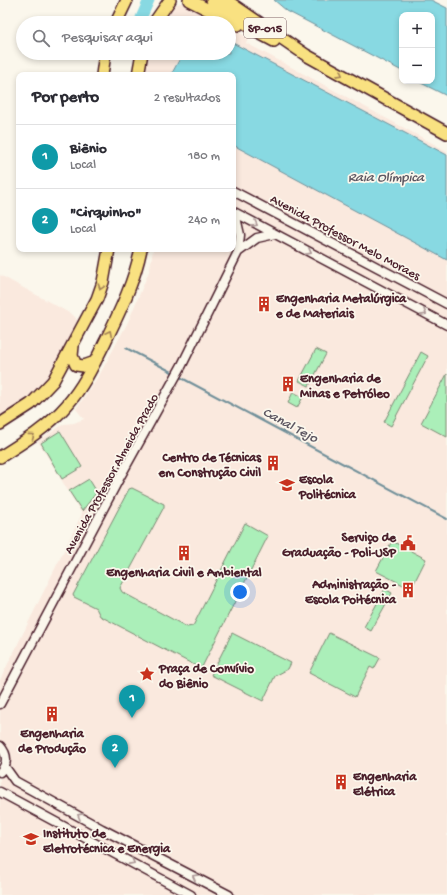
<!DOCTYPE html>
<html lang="pt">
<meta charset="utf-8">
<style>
:root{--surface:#fff;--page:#f2f2f3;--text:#2b2b33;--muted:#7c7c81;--line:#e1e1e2;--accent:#d93025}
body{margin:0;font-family:"Gochi Hand",sans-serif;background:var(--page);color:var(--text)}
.controls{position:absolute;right:12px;top:12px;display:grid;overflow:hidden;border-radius:8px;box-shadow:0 2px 6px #0003}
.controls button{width:36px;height:36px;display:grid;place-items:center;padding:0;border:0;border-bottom:1px solid var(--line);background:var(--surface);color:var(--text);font:20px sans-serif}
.you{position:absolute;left:240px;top:592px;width:14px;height:14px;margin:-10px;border:3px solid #fff;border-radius:50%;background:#1a73e8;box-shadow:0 0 0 6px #1a73e833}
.badge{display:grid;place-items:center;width:26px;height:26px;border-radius:50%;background:var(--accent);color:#fff;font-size:13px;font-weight:700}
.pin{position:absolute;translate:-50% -33px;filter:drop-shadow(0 1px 2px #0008)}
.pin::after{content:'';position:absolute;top:21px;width:14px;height:12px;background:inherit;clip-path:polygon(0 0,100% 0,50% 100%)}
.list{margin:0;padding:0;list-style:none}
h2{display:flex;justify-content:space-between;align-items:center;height:52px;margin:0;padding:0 16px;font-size:17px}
h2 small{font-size:13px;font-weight:400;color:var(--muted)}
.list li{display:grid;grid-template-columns:26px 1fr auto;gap:12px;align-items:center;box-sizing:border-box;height:64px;padding:0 16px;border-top:1px solid var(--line)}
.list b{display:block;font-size:15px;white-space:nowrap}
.list p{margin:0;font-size:13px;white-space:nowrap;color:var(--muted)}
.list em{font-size:13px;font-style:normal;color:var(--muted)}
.icon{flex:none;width:22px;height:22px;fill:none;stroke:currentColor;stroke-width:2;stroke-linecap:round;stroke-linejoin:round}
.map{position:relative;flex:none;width:447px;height:895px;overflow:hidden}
.search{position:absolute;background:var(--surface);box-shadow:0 2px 6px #0003;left:16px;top:16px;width:220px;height:44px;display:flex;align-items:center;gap:10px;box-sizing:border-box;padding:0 14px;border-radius:22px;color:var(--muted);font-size:15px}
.panel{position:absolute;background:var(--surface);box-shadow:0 2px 6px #0003;left:16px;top:72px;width:220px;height:180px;border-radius:8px}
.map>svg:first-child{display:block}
.built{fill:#fae9de}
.green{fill:#abefb9;stroke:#7a8772}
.water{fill:#88d9e2;stroke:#6f8f99}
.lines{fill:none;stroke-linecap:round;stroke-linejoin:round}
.stream{stroke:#6f8f99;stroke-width:2}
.river{stroke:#88d9e2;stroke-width:11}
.secondary-casing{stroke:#4a1f2b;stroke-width:11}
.highway-casing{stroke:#4a1f2b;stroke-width:14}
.secondary{stroke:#fbf7ec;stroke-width:8}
.highway{stroke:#f9e181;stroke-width:11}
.oneway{stroke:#a28056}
.oneway2{stroke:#ab9695}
.labels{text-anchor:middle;stroke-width:3.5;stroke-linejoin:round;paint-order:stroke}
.shield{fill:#fbf7ec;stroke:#7f6065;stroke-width:1}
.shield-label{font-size:12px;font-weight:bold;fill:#4a1f2b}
.street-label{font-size:13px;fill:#4a1f2b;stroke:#fbf7ec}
.poi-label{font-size:13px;font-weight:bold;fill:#4a1f2b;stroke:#fbf7ec;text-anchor:start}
.water-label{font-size:14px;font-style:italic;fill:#5d5762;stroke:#fbf7ec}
</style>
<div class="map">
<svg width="447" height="895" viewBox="0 0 447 895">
<rect width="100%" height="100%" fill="#fbf7ec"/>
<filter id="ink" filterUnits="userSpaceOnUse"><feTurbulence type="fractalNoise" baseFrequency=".025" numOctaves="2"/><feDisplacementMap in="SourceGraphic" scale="8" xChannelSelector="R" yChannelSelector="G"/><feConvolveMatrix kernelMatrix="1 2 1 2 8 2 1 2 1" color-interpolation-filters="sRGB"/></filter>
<g filter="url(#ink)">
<!-- built -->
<path class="built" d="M184,2l38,21h-61l9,-17z
M229,27l19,11 -2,5 201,108v744h-447v-215l82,-166 -44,-73 26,-17 10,-1 10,-4 -8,-10 24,-35 28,-52 22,-53 3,-20h80v-174h-90l5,-22h81z
M0,275l73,40 6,7 -32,55 -18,20 -29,19z"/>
<!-- green -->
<path class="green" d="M316,349l10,5 -17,32 -10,-5z
M421,352l7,4 -37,70 -7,-4z
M447,374v63l-26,-14z
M293,392l10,5 -6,11 -9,-5z
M60,431l22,36 -20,12 -21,-36z
M89,479l8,13 -15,19 -13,-20z
M132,488l32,16v3l-44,81 2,4 65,35 6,-1 52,-103 23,13 -66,131 -2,1 -100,-52 -4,-8 -22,-11 -1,-2 56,-106z
M392,541l34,18 -15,30 -35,-18z
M385,589l7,4 -21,38 -7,-4z
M232,633l59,30 -3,6 -13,7 -12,25 -52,-26z
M329,633l51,25 -6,11 -4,-2 -15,30 -46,-24z"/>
<!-- water -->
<path class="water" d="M274,0h157l16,8v88l-30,-15h15v-66h-30v56l-115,-60z
M229,41l218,114v105l-214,-115v-70h-62l12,-22h46z"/>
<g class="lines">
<!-- stream -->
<path class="stream" d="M126,348l48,25
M178,376l269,143"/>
<!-- river -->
<path class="river" d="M141,18l8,-18"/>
<!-- secondary casing -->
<g class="secondary-casing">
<path id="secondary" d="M233,191l214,113
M234,212l213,113
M238,252l19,-14 18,-4
M0,704l120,-227 62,-112 56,-113 2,-17 -5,-22
M0,746c8,9 8,18 0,26
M5,767l10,14 87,48 127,66
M0,792l191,103"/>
</g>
<!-- highway casing -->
<g class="highway-casing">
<path id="highway" d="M189,0l49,25
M212,0l47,33 15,8
M226,0l80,55 141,78
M116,23l11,-23
M154,23l16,-23
M102,75l3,-22
M138,75l4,-22
M73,346l-1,10 4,9 8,1 11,-4
M0,424l31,-20 22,-23 44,-82 6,-17 6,-33
M0,457c24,-15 48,-30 67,-52 16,-18 27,-41 38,-63 15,-31 29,-59 36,-93"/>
</g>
<!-- secondary -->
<use href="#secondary" class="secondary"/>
<!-- highway -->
<use href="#highway" class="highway"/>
</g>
<!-- one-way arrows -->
<defs><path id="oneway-chevron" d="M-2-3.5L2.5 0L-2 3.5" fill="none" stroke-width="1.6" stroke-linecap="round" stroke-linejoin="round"/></defs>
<g class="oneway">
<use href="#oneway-chevron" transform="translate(340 74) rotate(29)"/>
<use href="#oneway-chevron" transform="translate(101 287) rotate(108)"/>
<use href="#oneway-chevron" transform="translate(109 333) rotate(-63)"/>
<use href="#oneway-chevron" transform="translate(32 436) rotate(-37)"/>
</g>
<g class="oneway2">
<use href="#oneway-chevron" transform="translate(255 224) rotate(29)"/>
<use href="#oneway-chevron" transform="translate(309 252) rotate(28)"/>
<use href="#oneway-chevron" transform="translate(424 313) rotate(28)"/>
<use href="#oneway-chevron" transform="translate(80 816) rotate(-151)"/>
<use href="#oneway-chevron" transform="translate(132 862) rotate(28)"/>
<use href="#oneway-chevron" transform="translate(195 877) rotate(-152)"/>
</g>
</g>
<!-- icons -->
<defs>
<g id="building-bare" transform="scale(1.2)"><path d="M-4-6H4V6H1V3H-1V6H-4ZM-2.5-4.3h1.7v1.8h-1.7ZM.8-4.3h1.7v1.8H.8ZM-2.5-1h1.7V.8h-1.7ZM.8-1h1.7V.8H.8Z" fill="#c8321e" stroke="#fbf7ec" stroke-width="2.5" paint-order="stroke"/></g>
<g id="university-bare" transform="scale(1.2)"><path d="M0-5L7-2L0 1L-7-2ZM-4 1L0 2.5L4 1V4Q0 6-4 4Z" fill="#c8321e" stroke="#fbf7ec" stroke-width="2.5" paint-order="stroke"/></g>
<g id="civic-bare" transform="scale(1.2)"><path d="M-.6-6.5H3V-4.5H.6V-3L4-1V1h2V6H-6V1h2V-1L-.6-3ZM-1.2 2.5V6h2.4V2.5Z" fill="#c8321e" stroke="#fbf7ec" stroke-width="2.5" paint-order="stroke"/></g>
<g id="sight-bare" transform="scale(1.2)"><path d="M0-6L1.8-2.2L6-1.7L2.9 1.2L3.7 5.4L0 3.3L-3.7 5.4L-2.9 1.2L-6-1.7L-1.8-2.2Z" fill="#c8321e" stroke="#fbf7ec" stroke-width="2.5" paint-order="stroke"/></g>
</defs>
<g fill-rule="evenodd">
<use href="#building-bare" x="264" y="304"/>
<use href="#building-bare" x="288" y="384"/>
<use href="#building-bare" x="273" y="463"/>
<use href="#university-bare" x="287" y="485"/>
<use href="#civic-bare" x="408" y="543"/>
<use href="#building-bare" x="184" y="553"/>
<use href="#building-bare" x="408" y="590"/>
<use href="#sight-bare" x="147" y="674"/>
<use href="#building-bare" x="52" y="714"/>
<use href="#building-bare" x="341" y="782"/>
<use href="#university-bare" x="31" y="839"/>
</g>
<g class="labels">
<!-- shield labels -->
<rect class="shield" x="244" y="18" width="42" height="20" rx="3"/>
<g class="shield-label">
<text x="265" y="32">SP-015</text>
</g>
<!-- street labels -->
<g class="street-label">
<text transform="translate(346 236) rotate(28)" y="5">Avenida Professor Melo Moraes</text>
<text transform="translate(110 473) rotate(-61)" y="5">Avenida Professor Almeida Prado</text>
</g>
<!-- poi labels -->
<g class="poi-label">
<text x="276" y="302">Engenharia Metalúrgica<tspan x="276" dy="15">e de Materiais</tspan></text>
<text x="300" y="382">Engenharia de<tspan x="300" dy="15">Minas e Petróleo</tspan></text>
<text x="261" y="461" text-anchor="end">Centro de Técnicas<tspan x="261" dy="15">em Construção Civil</tspan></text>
<text x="299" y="483">Escola<tspan x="299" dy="15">Politécnica</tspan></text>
<text x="396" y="541" text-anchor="end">Serviço de<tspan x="396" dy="15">Graduação - Poli-USP</tspan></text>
<text x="184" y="576" text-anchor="middle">Engenharia Civil e Ambiental</text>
<text x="396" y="588" text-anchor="end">Administração -<tspan x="396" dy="15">Escola Poitécnica</tspan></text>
<text x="159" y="672">Praça de Convívio<tspan x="159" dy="15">do Biênio</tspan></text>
<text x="52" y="737" text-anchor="middle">Engenharia<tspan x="52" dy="15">de Produção</tspan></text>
<text x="353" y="780">Engenharia<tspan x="353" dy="15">Elétrica</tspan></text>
<text x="43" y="837">Instituto de<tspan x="43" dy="15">Eletrotécnica e Energia</tspan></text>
</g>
<!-- water labels -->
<g class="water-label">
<text x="386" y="181">Raia Olímpica</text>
<text transform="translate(291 424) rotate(28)" y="5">Canal Tejo</text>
</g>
</g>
</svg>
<div class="controls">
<button>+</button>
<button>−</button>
</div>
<div class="you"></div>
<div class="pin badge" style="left:132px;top:718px;background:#0f9aa8">1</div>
<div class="pin badge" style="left:115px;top:768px;background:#0f9aa8">2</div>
<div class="search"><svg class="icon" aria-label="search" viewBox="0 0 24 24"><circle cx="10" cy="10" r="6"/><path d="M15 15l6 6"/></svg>Pesquisar aqui</div>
<section class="panel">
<h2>Por perto<small>2 resultados</small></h2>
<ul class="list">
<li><span class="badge" style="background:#0f9aa8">1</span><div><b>Biênio</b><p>Local</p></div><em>180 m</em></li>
<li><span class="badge" style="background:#0f9aa8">2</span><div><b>&quot;Cirquinho&quot;</b><p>Local</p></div><em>240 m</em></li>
</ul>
</section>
</div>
